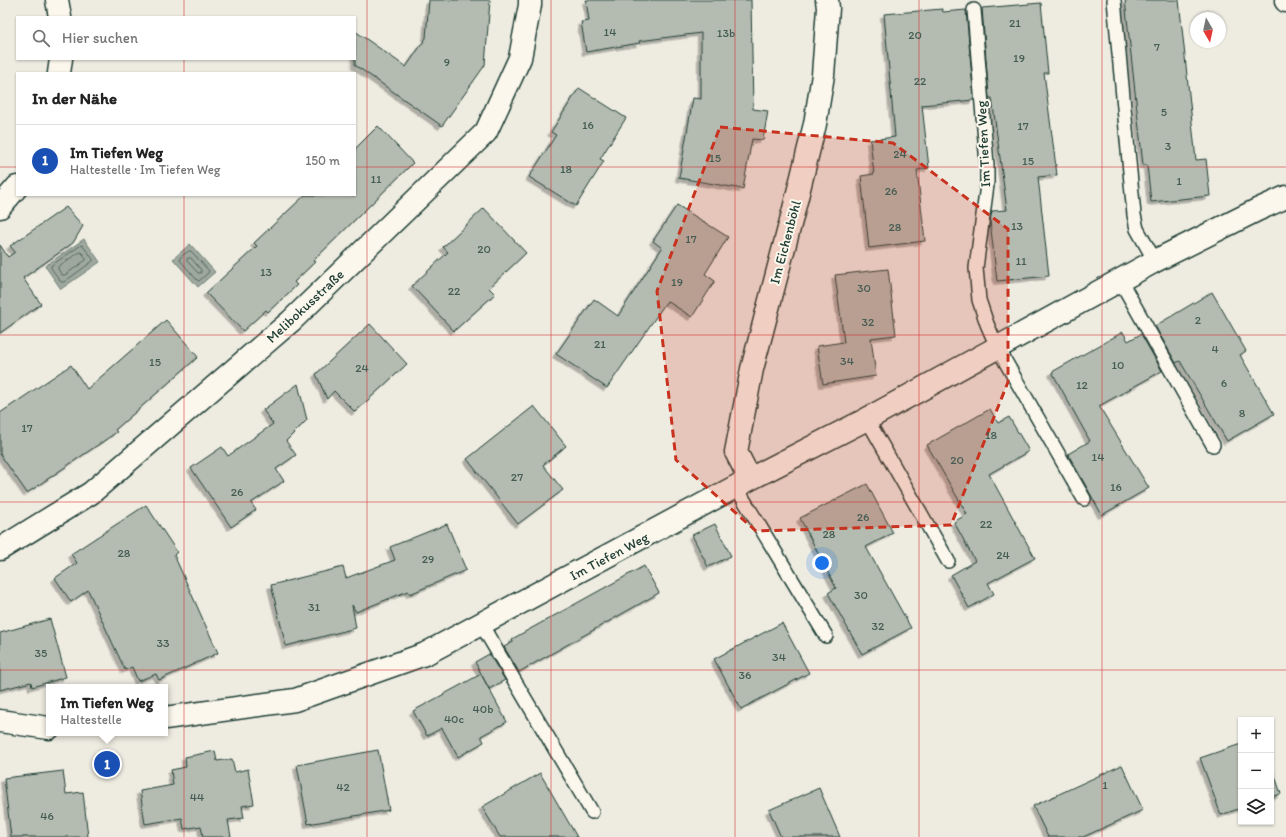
<!DOCTYPE html>
<html lang="de">
<meta charset="utf-8">
<style>
:root{--surface:#fff;--page:#f2f2f2;--text:#222;--muted:#767676;--line:#e0e0e0;--accent:#2563eb}
body{margin:0;font-family:Itim,sans-serif;background:var(--page);color:var(--text)}
.controls{position:absolute;right:12px;bottom:12px;display:grid;overflow:hidden;border-radius:0px;box-shadow:0 1px 3px #0004}
.controls button{width:36px;height:36px;display:grid;place-items:center;padding:0;border:0;border-bottom:1px solid var(--line);background:var(--surface);color:var(--text);font:20px sans-serif}
.compass{position:absolute;left:1190px;top:12px;width:36px;height:36px;border-radius:50%;background:var(--surface);box-shadow:0 1px 3px #0004;rotate:171deg}
.you{position:absolute;left:822px;top:563px;width:14px;height:14px;margin:-10px;border:3px solid #fff;border-radius:50%;background:#1a73e8;box-shadow:0 0 0 6px #1a73e833}
.badge{display:grid;place-items:center;width:26px;height:26px;border-radius:50%;background:var(--accent);color:#fff;font-size:13px;font-weight:700}
.pin{position:absolute;translate:-50% -50%;border:2px solid #fff;box-shadow:0 1px 4px #0006}
.popup{position:absolute;left:46px;top:684px;width:122px;height:52px;box-sizing:border-box;display:grid;place-content:center;border-radius:0px;background:var(--surface);filter:drop-shadow(0 1px 3px #0005);font-size:13px;white-space:nowrap;color:var(--muted)}
.popup b{font-size:15px;color:var(--text)}
.popup::after{content:'';position:absolute;left:50%;top:100%;margin-left:-8px;border:8px solid transparent;border-top-color:var(--surface)}
.list{margin:0;padding:0;list-style:none}
h2{display:flex;justify-content:space-between;align-items:center;height:52px;margin:0;padding:0 16px;font-size:17px}
h2 small{font-size:13px;font-weight:400;color:var(--muted)}
.list li{display:grid;grid-template-columns:26px 1fr auto;gap:12px;align-items:center;box-sizing:border-box;height:72px;padding:0 16px;border-top:1px solid var(--line)}
.list b{display:block;font-size:15px;white-space:nowrap}
.list p{margin:0;font-size:13px;white-space:nowrap;color:var(--muted)}
.list em{font-size:13px;font-style:normal;color:var(--muted)}
.icon{flex:none;width:22px;height:22px;fill:none;stroke:currentColor;stroke-width:2;stroke-linecap:round;stroke-linejoin:round}
.map{position:relative;flex:none;width:1286px;height:837px;overflow:hidden}
.search{position:absolute;background:var(--surface);box-shadow:0 1px 3px #0004;left:16px;top:16px;width:340px;height:44px;display:flex;align-items:center;gap:10px;box-sizing:border-box;padding:0 14px;border-radius:0px;color:var(--muted);font-size:15px}
.panel{position:absolute;background:var(--surface);box-shadow:0 1px 3px #0004;left:16px;top:72px;width:340px;height:124px;border-radius:0px}
.map>svg:first-child{display:block}
.water{fill:#9fa89f;stroke:#6c7d74}
.lines{fill:none;stroke-linecap:round;stroke-linejoin:round}
.shore{stroke:#52685f;stroke-width:1}
.building{fill:#b4bbb0;stroke:#1f3d34;filter:url(#shadow)}
.service-casing{stroke:#1f3d34;stroke-width:16}
.minor-casing{stroke:#1f3d34;stroke-width:25}
.primary-casing{stroke:#1f3d34;stroke-width:25}
.service{stroke:#fbf7ec;stroke-width:13}
.minor{stroke:#fbf7ec;stroke-width:22}
.primary{stroke:#fbf7ec;stroke-width:22}
.marked{fill:#c8321e;fill-opacity:0.2;stroke:#c8321e;stroke-width:3;stroke-dasharray:8 5;stroke-linejoin:round}
.grid{fill:none;stroke:#d62828;stroke-width:1;stroke-opacity:0.55}
.labels{text-anchor:middle;stroke-width:4;stroke-linejoin:round;paint-order:stroke}
.number-label{font-size:12px;fill:#445c53}
.street-label{font-size:14px;fill:#1f3d34;stroke:#fbf7ec}
</style>
<div class="map">
<svg width="1286" height="837" viewBox="0 0 1286 837">
<defs>
<filter id="shadow"><feDropShadow dx="-3.5" dy="3.5" stdDeviation="0" flood-color="#0004"/></filter>
</defs>
<rect width="100%" height="100%" fill="#eeece1"/>
<filter id="ink" filterUnits="userSpaceOnUse"><feTurbulence type="fractalNoise" baseFrequency=".025" numOctaves="2"/><feDisplacementMap in="SourceGraphic" scale="8" xChannelSelector="R" yChannelSelector="G"/><feConvolveMatrix kernelMatrix="1 2 1 2 8 2 1 2 1" color-interpolation-filters="sRGB"/></filter>
<g filter="url(#ink)">
<!-- water -->
<path class="water" d="M84,239l16,23 -39,27 -16,-23z
M190,244l25,28 -17,15 -25,-28z"/>
<g class="lines">
<!-- shore -->
<path class="shore" d="M82,245l11,14v2l-29,21h-3l-10,-14v-2z
M189,251h2l18,20 -1,2 -9,8 -2,-1 -17,-20v-2z
M80,252l2,1 4,5v2l-21,15h-3l-4,-6v-2z
M188,258h3l10,12v3h-3l-11,-12z"/>
</g>
<!-- building -->
<path class="building" d="M429,0h61l-5,65 -43,61 -87,-61v-34l51,36 20,-29z
M586,0h165l2,109 15,2 -5,29 -11,-1 -9,50 -64,-11 14,-80 8,1v-66l-62,8 1,2 -54,9 -5,-30 8,-1z
M1125,0h54l17,160 10,-1 4,37 -59,6 -4,-37h-4z
M1041,3l7,70h-4l13,102 -19,2 11,99 -52,5 -7,-60 2,-10 15,-1 -15,-112h-3l-7,-90z
M942,9l1,3 23,-2 8,90 -52,5 7,63 -12,2 8,71 -56,7 -8,-72 13,-2 -4,-34 25,-3 -11,-123z
M579,88l47,30 -26,41 4,2 -28,45 -47,-29 27,-42 -5,-3z
M378,126l35,37 -100,98 2,1 -21,20 3,3 -29,27 -2,-2 -23,21 -37,-38 51,-47 -3,-3 51,-48h50v-46z
M677,205l51,32 -23,37 10,7 -23,36 -25,-16 -60,87 -51,-34 38,-55 24,17 44,-68 -9,-7z
M66,207l17,19 -10,17 -50,35 18,26 -41,29v-88l8,12 7,-5 -5,-6z
M484,208l42,45 -37,35 6,6 -41,37 -42,-45 36,-34 -5,-5z
M888,269l8,66 -25,3 5,38 -53,8 -6,-38 27,-4 -9,-67z
M1212,292l34,59 -6,4 34,59 -47,27 -47,-80 -4,2 -21,-37z
M166,320l32,37 -83,73 2,2 -90,61 -27,-39v-41l71,-48 16,24z
M370,324l37,40 -52,48 -21,-21 -7,8 -11,-25z
M1123,332l5,9 13,-7 21,37 -63,35 50,82 -47,27 -34,-61 22,-13 -38,-69z
M298,384l9,36 -21,21 10,14 -20,14 8,12 -33,22 5,7 -25,17 -40,-59 31,-21 6,9 45,-32 -10,-14z
M534,406l32,40 -23,19 20,25 -45,34 -51,-65z
M990,409l8,14 11,-6 20,34 -40,23 46,84 -47,25 6,11 -25,14 -18,-33 24,-14 -21,-39 13,-8 -40,-69z
M867,484l26,49 -27,14 45,81 -49,26 -34,-61 8,-5 -36,-70z
M146,505l31,47 -3,3 44,98 -59,27 -3,-6 -18,7 -6,-14 -7,3 -37,-80 -17,12 -16,-24 22,-15 -6,-9z
M447,524l19,46 -56,24 -2,-3 -52,21 -4,-7 4,23 -70,18 -15,-61 72,-18 3,11 49,-18 -5,-13z
M715,524l16,32 -23,11 -16,-32z
M644,566l15,27 -140,79 -15,-25 9,-5 -1,-3z
M50,619l16,58 -34,10 -1,-5 -31,8v-57z
M782,623l27,50 -68,36 -27,-50z
M489,654l16,26 -16,9 -14,-27z
M481,674l26,48 -26,14 3,6 -26,15 -16,-29 -15,8 -14,-25z
M1241,744v64l-20,7 -21,-57z
M378,750l11,60 -81,14 -11,-59z
M215,751l2,10 15,-2 3,13 13,-3 6,35 -12,2 2,12 -16,2 3,17h-28l-2,-11 -17,3 -2,-11 -37,6 -5,-33 33,-6 -2,-15 15,-3 -1,-10z
M1271,764l10,30 -10,3z
M1122,765l21,45 -60,27h-35l-15,-31z
M63,771l3,23 17,-2 5,45h-77l-7,-59z
M540,773l37,64h-77l-18,-30z
M819,788l21,49h-59l-12,-27z"/>
<g class="lines">
<!-- service casing -->
<g class="service-casing">
<path id="service" d="M1114,0l20,215 3,14 18,32
M974,10l13,154v21l-11,83 3,32 8,24 10,23 87,152
M1120,280l93,165
M867,419l81,142
M736,487l90,149
M481,624l111,188"/>
</g>
<!-- minor casing -->
<g class="minor-casing">
<path id="minor" d="M57,0l3,17
M59,73l2,-14
M0,207l17,-20
M750,479l-14,-27 16,-83 41,-156 22,-89 8,-49 5,-67 -1,-8
M0,549l91,-56 200,-172 195,-189 34,-74 10,-53v-5
M165,718l130,-18 130,-46 325,-175 117,-60 288,-158 102,-51 29,-13
M0,721l49,7"/>
</g>
<!-- primary casing -->
<g class="primary-casing">
<path id="primary" d="M1286,0v1"/>
</g>
<!-- service -->
<use href="#service" class="service"/>
<!-- minor -->
<use href="#minor" class="minor"/>
<!-- primary -->
<use href="#primary" class="primary"/>
</g>
</g>
<!-- marked area -->
<path class="marked" d="M720,127l173,16 115,86v153l-57,143 -195,6 -80,-71 -19,-169z"/>
<!-- grid -->
<path class="grid" d="M184,0v17M367,0v837M551,0v837M735,0v837M919,0v837M1102,0v837M184,59v14M0,167h17M355,167h931M184,195v642M0,335h1286M0,502h1286M0,670h1286"/>
<g class="labels">
<!-- number labels -->
<g class="number-label">
<text x="1015" y="27">21</text>
<text x="610" y="36">14</text>
<text x="726" y="37">13b</text>
<text x="915" y="39">20</text>
<text x="1157" y="51">7</text>
<text x="1019" y="62">19</text>
<text x="447" y="66">9</text>
<text x="920" y="85">22</text>
<text x="1164" y="116">5</text>
<text x="588" y="129">16</text>
<text x="1023" y="130">17</text>
<text x="1168" y="150">3</text>
<text x="900" y="158">24</text>
<text x="715" y="162">15</text>
<text x="1028" y="165">15</text>
<text x="566" y="173">18</text>
<text x="376" y="183">11</text>
<text x="1179" y="185">1</text>
<text x="891" y="195">26</text>
<text x="1017" y="230">13</text>
<text x="895" y="231">28</text>
<text x="691" y="243">17</text>
<text x="484" y="253">20</text>
<text x="1021" y="265">11</text>
<text x="266" y="276">13</text>
<text x="677" y="286">19</text>
<text x="864" y="292">30</text>
<text x="454" y="295">22</text>
<text x="1198" y="324">2</text>
<text x="868" y="326">32</text>
<text x="600" y="348">21</text>
<text x="1215" y="353">4</text>
<text x="847" y="365">34</text>
<text x="155" y="366">15</text>
<text x="1118" y="369">10</text>
<text x="362" y="372">24</text>
<text x="1224" y="387">6</text>
<text x="1082" y="389">12</text>
<text x="1242" y="417">8</text>
<text x="27" y="432">17</text>
<text x="991" y="439">18</text>
<text x="1098" y="461">14</text>
<text x="957" y="464">20</text>
<text x="517" y="481">27</text>
<text x="1116" y="491">16</text>
<text x="237" y="496">26</text>
<text x="863" y="521">26</text>
<text x="986" y="528">22</text>
<text x="829" y="538">28</text>
<text x="124" y="557">28</text>
<text x="1003" y="559">24</text>
<text x="428" y="563">29</text>
<text x="861" y="599">30</text>
<text x="314" y="611">31</text>
<text x="878" y="630">32</text>
<text x="163" y="647">33</text>
<text x="41" y="657">35</text>
<text x="779" y="661">34</text>
<text x="745" y="679">36</text>
<text x="483" y="713">40b</text>
<text x="454" y="723">40c</text>
<text x="1105" y="789">1</text>
<text x="343" y="791">42</text>
<text x="197" y="801">44</text>
<text x="47" y="820">46</text>
</g>
<!-- street labels -->
<g class="street-label">
<text transform="translate(983 144) rotate(-93)" y="5">Im Tiefen Weg</text>
<text transform="translate(785 242) rotate(-75)" y="5">Im Eichenböhl</text>
<text transform="translate(305 306) rotate(-43)" y="5">Melibokusstraße</text>
<text transform="translate(609 556) rotate(-28)" y="5">Im Tiefen Weg</text>
</g>
</g>
</svg>
<div class="controls">
<button>+</button>
<button>−</button>
<button><svg class="icon" aria-label="layers" viewBox="0 0 24 24"><path d="M12 4l9 5-9 5-9-5zM3 14l9 5 9-5"/></svg></button>
</div>
<svg class="compass" viewBox="-18 -18 36 36"><path d="M0-13l5 13h-10z" fill="#e53935"/><path d="M0 13l5-13h-10z" fill="#767676"/></svg>
<div class="you"></div>
<div class="pin badge" style="left:107px;top:764px;background:#1a4fb4">1</div>
<div class="popup"><b>Im Tiefen Weg</b>Haltestelle</div>
<div class="search"><svg class="icon" aria-label="search" viewBox="0 0 24 24"><circle cx="10" cy="10" r="6"/><path d="M15 15l6 6"/></svg>Hier suchen</div>
<section class="panel">
<h2>In der Nähe<small></small></h2>
<ul class="list">
<li><span class="badge" style="background:#1a4fb4">1</span><div><b>Im Tiefen Weg</b><p>Haltestelle · Im Tiefen Weg</p></div><em>150 m</em></li>
</ul>
</section>
</div>
